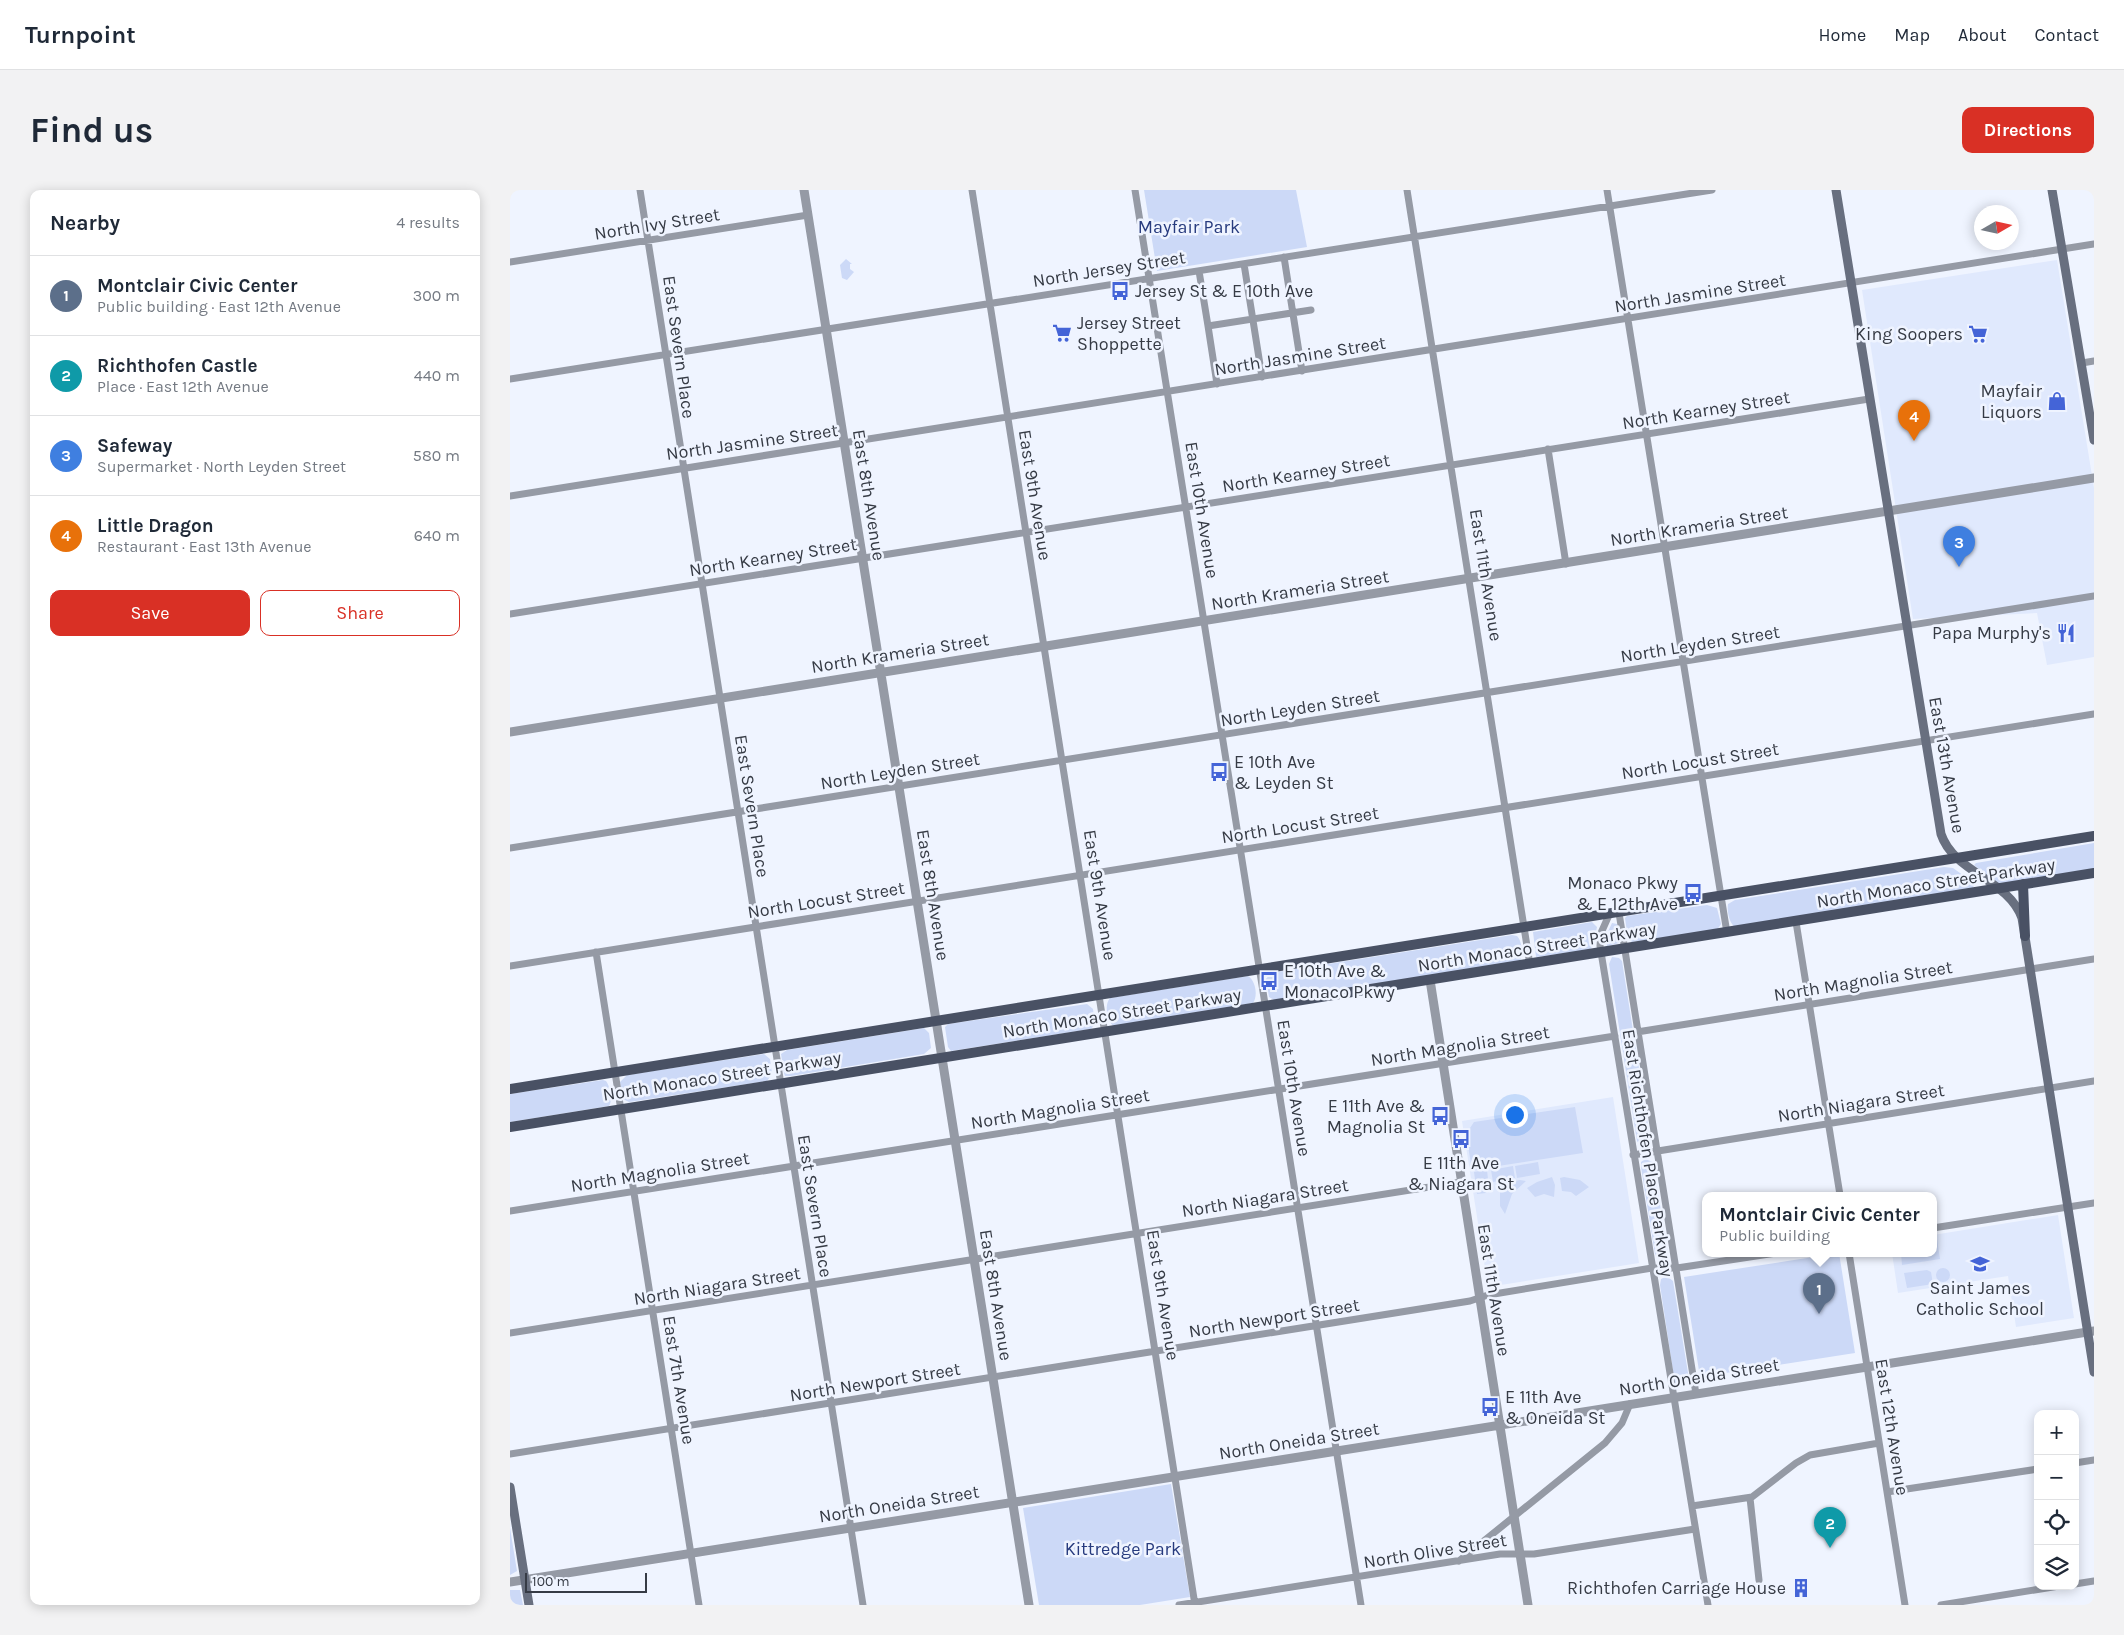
<!DOCTYPE html>
<meta charset="utf-8">
<style>
:root{--surface:#fff;--page:#f2f2f3;--text:#1f2937;--muted:#747a83;--line:#e0e1e3;--accent:#d93025}
body{margin:0;font-family:Karla,sans-serif;background:var(--page);color:var(--text)}
.controls{position:absolute;right:15px;bottom:15px;display:grid;overflow:hidden;border-radius:10px;box-shadow:0 2px 12px #0003}
.controls button{width:45px;height:45px;display:grid;place-items:center;padding:0;border:0;border-bottom:1px solid var(--line);background:var(--surface);color:var(--text);font:25px sans-serif}
.compass{position:absolute;left:1464px;top:15px;width:45px;height:45px;border-radius:50%;background:var(--surface);box-shadow:0 2px 12px #0003;rotate:81deg}
.scale{position:absolute;left:15px;bottom:12px;width:122px;box-sizing:border-box;padding-left:5px;border:2px solid #363b45;border-top:0;font-size:14px;line-height:18px;white-space:nowrap;color:#363b45;-webkit-text-stroke:4px #eff4ff;paint-order:stroke}
.you{position:absolute;left:1004px;top:924px;width:18px;height:18px;margin:-12px;border:4px solid #fff;border-radius:50%;background:#1a73e8;box-shadow:0 0 0 8px #1a73e833}
.badge{display:grid;place-items:center;width:32px;height:32px;border-radius:50%;background:var(--accent);color:#fff;font-size:16px;font-weight:700}
.pin{position:absolute;translate:-50% -41px;filter:drop-shadow(0 1px 2px #0008)}
.pin::after{content:'';position:absolute;top:26px;width:18px;height:15px;background:inherit;clip-path:polygon(0 0,100% 0,50% 100%)}
.popup{position:absolute;left:1192px;top:1002px;width:235px;height:65px;box-sizing:border-box;display:grid;place-content:center;border-radius:10px;background:var(--surface);filter:drop-shadow(0 1px 4px #0005);font-size:16px;white-space:nowrap;color:var(--muted)}
.popup b{font-size:19px;color:var(--text)}
.popup::after{content:'';position:absolute;left:50%;top:100%;margin-left:-10px;border:10px solid transparent;border-top-color:var(--surface)}
.list{margin:0;padding:0;list-style:none}
h2{display:flex;justify-content:space-between;align-items:center;height:65px;margin:0;padding:0 20px;font-size:21px}
h2 small{font-size:16px;font-weight:400;color:var(--muted)}
.list li{display:grid;grid-template-columns:32px 1fr auto;gap:15px;align-items:center;box-sizing:border-box;height:80px;padding:0 20px;border-top:1px solid var(--line)}
.list b{display:block;font-size:19px;white-space:nowrap}
.list p{margin:0;font-size:16px;white-space:nowrap;color:var(--muted)}
.list em{font-size:16px;font-style:normal;color:var(--muted)}
.actions{display:flex;gap:10px;padding:15px 20px}
.actions a{flex:1;padding:11px 0;border:1px solid var(--accent);border-radius:10px;text-align:center;font-size:18px;color:var(--accent)}
.actions .main{background:var(--accent);color:#fff}
.icon{flex:none;width:28px;height:28px;fill:none;stroke:currentColor;stroke-width:2;stroke-linecap:round;stroke-linejoin:round}
.map{position:relative;flex:none;width:1584px;height:1415px;overflow:hidden;border-radius:10px}
header{display:flex;align-items:center;gap:30px;box-sizing:border-box;height:70px;padding:0 25px;background:var(--surface);border-bottom:1px solid var(--line)}
header strong{font-size:24px}
nav{display:flex;gap:28px;margin-inline-start:auto;font-size:18px}
.intro{display:flex;align-items:center;justify-content:space-between;box-sizing:border-box;height:120px;padding:0 30px}
h1{margin:0;font-size:35px}
.button{padding:12px 22px;border-radius:10px;background:var(--accent);color:#fff;font-size:18px;font-weight:700}
main{display:flex;gap:30px;padding:0 30px}
aside{flex:1;background:var(--surface);border-radius:10px;box-shadow:0 2px 12px #0003}
.map>svg:first-child{display:block}
.built{fill:#e0e9fd}
.green{fill:#ccd9f7}
.lines{fill:none;stroke-linecap:round;stroke-linejoin:round}
.minor{stroke:#959aa5;stroke-width:7}
.tertiary{stroke:#959aa5;stroke-width:9}
.secondary{stroke:#686f7f;stroke-width:9}
.primary{stroke:#495164;stroke-width:10}
.labels{text-anchor:middle;stroke-width:5;stroke-linejoin:round;paint-order:stroke}
.street-label{font-size:18px;fill:#363b45;stroke:#eff4ff}
.park-label{font-size:18px;fill:#273b7e;stroke:#eff4ff}
.poi-label{font-size:18px;fill:#363b45;stroke:#eff4ff;text-anchor:end}
</style>
<header>
<strong>Turnpoint</strong>
<nav><a>Home</a><a>Map</a><a>About</a><a>Contact</a></nav>
</header>
<div class="intro"><h1>Find us</h1><a class="button">Directions</a></div>
<main>
<aside>
<h2>Nearby<small>4 results</small></h2>
<ul class="list">
<li><span class="badge" style="background:#5c6f8a">1</span><div><b>Montclair Civic Center</b><p>Public building · East 12th Avenue</p></div><em>300 m</em></li>
<li><span class="badge" style="background:#0f9aa8">2</span><div><b>Richthofen Castle</b><p>Place · East 12th Avenue</p></div><em>440 m</em></li>
<li><span class="badge" style="background:#3f7fe0">3</span><div><b>Safeway</b><p>Supermarket · North Leyden Street</p></div><em>580 m</em></li>
<li><span class="badge" style="background:#e8710a">4</span><div><b>Little Dragon</b><p>Restaurant · East 13th Avenue</p></div><em>640 m</em></li>
</ul>
<div class="actions"><a class="main">Save</a><a>Share</a></div>
</aside>
<div class="map">
<svg width="1584" height="1415" viewBox="0 0 1584 1415">
<rect width="100%" height="100%" fill="#eff4ff"/>
<!-- built -->
<path class="built" d="M1547,70l37,228v169l-47,8 -10,-52 -124,6 -51,-329z
M1103,907l26,166 -151,24 -26,-166z
M1548,1025l16,103 -58,9 -8,-51 -110,17 -6,-40h41v-18z"/>
<!-- green -->
<path class="green" d="M634,0h152l11,57 -150,24z
M336,69l6,5h-2v5l4,3 -7,8 -5,-2 -2,-13z
M1584,653v27l-94,15 -26,-20 2,-2z
M1434,677l9,1 21,15 -1,6 -238,38c-6,-4 -8,-16 -7,-23l7,-4z
M1197,715l10,3 4,16 -4,6 -85,12 -4,-3 -3,-21 2,-2z
M1082,732l5,5 -4,19 -4,4 -53,7 -3,-25z
M1102,733l5,1 2,19 -12,3 -2,-8z
M1002,745l5,1c5,5 6,17 3,25l-246,39 -5,-3 -3,-18 5,-6z
M1102,767l7,1 3,3 28,177 -1,5 -8,3 -4,-5 -28,-177z
M738,786c8,5 10,20 5,27l-140,23c-6,-7 -9,-21 -3,-28z
M577,814l6,5 2,15 -4,5 -140,22 -3,-4 -3,-20 3,-3z
M414,838l5,5 2,15 -7,6 -133,22h-6l-1,-3 -3,-19 6,-4z
M254,864l6,5 2,15 -5,7 -138,21 -6,-3 -3,-17 7,-7z
M93,890l3,1c4,5 7,19 3,25l-99,16v-28z
M1065,917l8,46 -111,17 -6,-36 8,-12z
M1135,969l8,3 15,92 -5,6 -6,-2 -2,-4 -14,-87v-5z
M1028,972l2,12 -23,4 -2,-12z
M1003,976l2,12 -22,4 -2,-12z
M977,980l2,18 -3,5 -9,1 -3,-22z
M1042,987l3,8 -1,12 -10,-3 -9,3 -8,-9 10,-6z
M1054,987l16,3 9,7 -13,9 -5,-4 -9,-1 -2,-13z
M1010,990l6,1 -14,13 -7,20 -5,-8v-14l10,-10z
M1427,1049l3,20 -38,6 -1,-12h32v-13z
M1329,1063l16,100 -155,24 -16,-100z
M1426 1085a7 7 0 1 1 14 0a7 7 0 1 1-14 0Z
M1417,1080l4,2 2,12 -26,4 -3,-15z
M1157,1086l6,5 16,98 -1,5 -3,3 -10,-3 -15,-99 1,-6z
M661,1294l19,113 -50,8h-101l-16,-97z
M0,1338l7,43 -7,4z
M0,1400h10l3,15h-13z"/>
<g class="lines">
<!-- minor -->
<path class="minor" d="M130,0l223,1415
M462,0l223,1415
M625,0l226,1415
M897,0l123,775
M1097,0l120,743
M774,67l18,114
M0,72l298,-47
M734,74l18,113
M689,81l9,55 103,-16
M698,136l9,58
M1572,173l12,-2
M0,189l1202,-189
M1038,259l18,115
M0,306l1584,-252
M0,424l1359,-215
M0,658l1584,-252
M1109,723l77,481
M1099,725l-8,18 -1,13 108,659
M1286,732l44,273
M86,762l103,653
M0,776l1584,-252
M1127,842l457,-73
M1123,965l461,-74
M0,1021l1105,-175
M1423,1038l161,-25
M1339,1063l56,352
M0,1143l951,-151
M0,1264l960,-153 18,-6 164,-27h25l99,-15
M1565,1273l19,-3
M1377,1302l151,-23
M1240,1308l9,82
M1182,1316l60,-9 44,-34 14,-8 69,-12
M949,1371l146,-118 17,-20 8,-19
M1565,1394l19,-3
M669,1415l321,-51h34l161,-25
M1431,1415l118,-19"/>
<!-- tertiary -->
<path class="tertiary" d="M294,0l225,1415
M0,542l1584,-254
M920,790l98,625
M0,1392l1584,-251"/>
<!-- secondary -->
<path class="secondary" d="M1326,0l105,644c13,39 67,45 81,84l72,454
M1542,0l42,250
M0,1297l19,118"/>
<!-- primary -->
<path class="primary" d="M1513,694l2,52
M0,899l1584,-253
M0,937l1584,-254"/>
</g>
<!-- icons -->
<defs>
<g id="bus-bare" transform="scale(1.5)"><path d="M-5-6H5V4H4V6H2V4H-2V6H-4V4H-5ZM-3.5-4V0h7V-4ZM-3.5 1.2v1.5H-2V1.2ZM2 1.2v1.5H3.5V1.2Z" fill="#4464d7" stroke="#eff4ff" stroke-width="2.5" paint-order="stroke"/></g>
<g id="supermarket-bare" transform="scale(1.5)"><path d="M-6-5.5h2.5l.6 2H6L4.5 2H-2.5L-4.4-4H-6ZM-1.5 3.2a1.3 1.3 0 1 0 .1 0ZM3 3.2a1.3 1.3 0 1 0 .1 0Z" fill="#4464d7" stroke="#eff4ff" stroke-width="2.5" paint-order="stroke"/></g>
<g id="shop-bare" transform="scale(1.5)"><path d="M-5-2.5h2.3a2.7 3.5 0 0 1 5.4 0H5L5.5 6h-11ZM-1.5-2.5h3a1.5 2.3 0 0 0-3 0Z" fill="#4464d7" stroke="#eff4ff" stroke-width="2.5" paint-order="stroke"/></g>
<g id="restaurant-bare" transform="scale(1.5)"><path d="M-5-6h1v4h1v-4h1v4h1v-4h1v5L-1.5 .5V6h-2V.5L-5-1ZM5-6V6H3V1.5H1.5Q1.5-4 5-6Z" fill="#4464d7" stroke="#eff4ff" stroke-width="2.5" paint-order="stroke"/></g>
<g id="school-bare" transform="scale(1.5)"><path d="M0-5L7-2L0 1L-7-2ZM-4 1L0 2.5L4 1V4Q0 6-4 4Z" fill="#4464d7" stroke="#eff4ff" stroke-width="2.5" paint-order="stroke"/></g>
<g id="building-bare" transform="scale(1.5)"><path d="M-4-6H4V6H1V3H-1V6H-4ZM-2.5-4.3h1.7v1.8h-1.7ZM.8-4.3h1.7v1.8H.8ZM-2.5-1h1.7V.8h-1.7ZM.8-1h1.7V.8H.8Z" fill="#4464d7" stroke="#eff4ff" stroke-width="2.5" paint-order="stroke"/></g>
</defs>
<g fill-rule="evenodd">
<use href="#bus-bare" x="610" y="101"/>
<use href="#supermarket-bare" x="552" y="143"/>
<use href="#supermarket-bare" x="1468" y="144"/>
<use href="#shop-bare" x="1547" y="211"/>
<use href="#restaurant-bare" x="1556" y="443"/>
<use href="#bus-bare" x="709" y="582"/>
<use href="#bus-bare" x="1183" y="703"/>
<use href="#bus-bare" x="759" y="791"/>
<use href="#bus-bare" x="930" y="926"/>
<use href="#bus-bare" x="951" y="949"/>
<use href="#school-bare" x="1470" y="1074"/>
<use href="#bus-bare" x="980" y="1217"/>
<use href="#building-bare" x="1291" y="1398"/>
</g>
<g class="labels">
<!-- street labels -->
<g class="street-label">
<text transform="translate(147 34) rotate(-9)" y="6">North Ivy Street</text>
<text transform="translate(599 79) rotate(-9)" y="6">North Jersey Street</text>
<text transform="translate(1190 103) rotate(-9)" y="6">North Jasmine Street</text>
<text transform="translate(169 157) rotate(82)" y="6">East Severn Place</text>
<text transform="translate(790 166) rotate(-9)" y="6">North Jasmine Street</text>
<text transform="translate(1196 220) rotate(-9)" y="6">North Kearney Street</text>
<text transform="translate(242 252) rotate(-8)" y="6">North Jasmine Street</text>
<text transform="translate(796 283) rotate(-9)" y="6">North Kearney Street</text>
<text transform="translate(359 305) rotate(81)" y="6">East 8th Avenue</text>
<text transform="translate(525 305) rotate(81)" y="6">East 9th Avenue</text>
<text transform="translate(692 320) rotate(81)" y="6">East 10th Avenue</text>
<text transform="translate(1189 336) rotate(-9)" y="6">North Krameria Street</text>
<text transform="translate(263 367) rotate(-9)" y="6">North Kearney Street</text>
<text transform="translate(976 385) rotate(81)" y="6">East 11th Avenue</text>
<text transform="translate(790 400) rotate(-9)" y="6">North Krameria Street</text>
<text transform="translate(1190 454) rotate(-9)" y="6">North Leyden Street</text>
<text transform="translate(390 463) rotate(-9)" y="6">North Krameria Street</text>
<text transform="translate(790 518) rotate(-9)" y="6">North Leyden Street</text>
<text transform="translate(1190 571) rotate(-9)" y="6">North Locust Street</text>
<text transform="translate(1437 575) rotate(80)" y="6">East 13th Avenue</text>
<text transform="translate(390 581) rotate(-9)" y="6">North Leyden Street</text>
<text transform="translate(242 616) rotate(81)" y="6">East Severn Place</text>
<text transform="translate(790 635) rotate(-9)" y="6">North Locust Street</text>
<text transform="translate(1426 693) rotate(-9)" y="6">North Monaco Street Parkway</text>
<text transform="translate(423 705) rotate(81)" y="6">East 8th Avenue</text>
<text transform="translate(590 705) rotate(81)" y="6">East 9th Avenue</text>
<text transform="translate(316 710) rotate(-9)" y="6">North Locust Street</text>
<text transform="translate(1027 757) rotate(-9)" y="6">North Monaco Street Parkway</text>
<text transform="translate(1353 791) rotate(-9)" y="6">North Magnolia Street</text>
<text transform="translate(612 823) rotate(-9)" y="6">North Monaco Street Parkway</text>
<text transform="translate(950 856) rotate(-9)" y="6">North Magnolia Street</text>
<text transform="translate(212 886) rotate(-9)" y="6">North Monaco Street Parkway</text>
<text transform="translate(784 898) rotate(81)" y="6">East 10th Avenue</text>
<text transform="translate(1351 913) rotate(-9)" y="6">North Niagara Street</text>
<text transform="translate(550 919) rotate(-9)" y="6">North Magnolia Street</text>
<text transform="translate(1138 963) rotate(81)" y="6">East Richthofen Place Parkway</text>
<text transform="translate(150 982) rotate(-9)" y="6">North Magnolia Street</text>
<text transform="translate(755 1008) rotate(-9)" y="6">North Niagara Street</text>
<text transform="translate(305 1016) rotate(81)" y="6">East Severn Place</text>
<text transform="translate(207 1096) rotate(-9)" y="6">North Niagara Street</text>
<text transform="translate(984 1100) rotate(81)" y="6">East 11th Avenue</text>
<text transform="translate(486 1105) rotate(81)" y="6">East 8th Avenue</text>
<text transform="translate(653 1105) rotate(81)" y="6">East 9th Avenue</text>
<text transform="translate(764 1128) rotate(-9)" y="6">North Newport Street</text>
<text transform="translate(1189 1187) rotate(-9)" y="6">North Oneida Street</text>
<text transform="translate(169 1190) rotate(81)" y="6">East 7th Avenue</text>
<text transform="translate(365 1192) rotate(-9)" y="6">North Newport Street</text>
<text transform="translate(1382 1237) rotate(81)" y="6">East 12th Avenue</text>
<text transform="translate(789 1251) rotate(-9)" y="6">North Oneida Street</text>
<text transform="translate(389 1314) rotate(-9)" y="6">North Oneida Street</text>
<text transform="translate(925 1361) rotate(-9)" y="6">North Olive Street</text>
</g>
<!-- park labels -->
<g class="park-label">
<text x="679" y="43">Mayfair Park</text>
<text x="613" y="1365">Kittredge Park</text>
</g>
<!-- poi labels -->
<g class="poi-label">
<text x="625" y="107" text-anchor="start">Jersey St &amp; E 10th Ave</text>
<text x="567" y="139" text-anchor="start">Jersey Street<tspan x="567" dy="21">Shoppette</tspan></text>
<text x="1453" y="150">King Soopers</text>
<text x="1532" y="207">Mayfair<tspan x="1532" dy="21">Liquors</tspan></text>
<text x="1541" y="449">Papa Murphy's</text>
<text x="724" y="578" text-anchor="start">E 10th Ave<tspan x="724" dy="21">&amp; Leyden St</tspan></text>
<text x="1168" y="699">Monaco Pkwy<tspan x="1168" dy="21">&amp; E 12th Ave</tspan></text>
<text x="774" y="787" text-anchor="start">E 10th Ave &amp;<tspan x="774" dy="21">Monaco Pkwy</tspan></text>
<text x="915" y="922">E 11th Ave &amp;<tspan x="915" dy="21">Magnolia St</tspan></text>
<text x="951" y="979" text-anchor="middle">E 11th Ave<tspan x="951" dy="21">&amp; Niagara St</tspan></text>
<text x="1470" y="1104" text-anchor="middle">Saint James<tspan x="1470" dy="21">Catholic School</tspan></text>
<text x="995" y="1213" text-anchor="start">E 11th Ave<tspan x="995" dy="21">&amp; Oneida St</tspan></text>
<text x="1276" y="1404">Richthofen Carriage House</text>
</g>
</g>
</svg>
<div class="controls">
<button>+</button>
<button>−</button>
<button><svg class="icon" aria-label="locate" viewBox="0 0 24 24"><circle cx="12" cy="12" r="6"/><path d="M12 2v4M12 18v4M2 12h4M18 12h4"/></svg></button>
<button><svg class="icon" aria-label="layers" viewBox="0 0 24 24"><path d="M12 4l9 5-9 5-9-5zM3 14l9 5 9-5"/></svg></button>
</div>
<svg class="compass" viewBox="-18 -18 36 36"><path d="M0-13l5 13h-10z" fill="#e53935"/><path d="M0 13l5-13h-10z" fill="#747a83"/></svg>
<div class="scale">100 m</div>
<div class="you"></div>
<div class="pin badge" style="left:1309px;top:1124px;background:#5c6f8a">1</div>
<div class="popup"><b>Montclair Civic Center</b>Public building</div>
<div class="pin badge" style="left:1320px;top:1358px;background:#0f9aa8">2</div>
<div class="pin badge" style="left:1449px;top:377px;background:#3f7fe0">3</div>
<div class="pin badge" style="left:1404px;top:251px;background:#e8710a">4</div>
</div>
</main>
